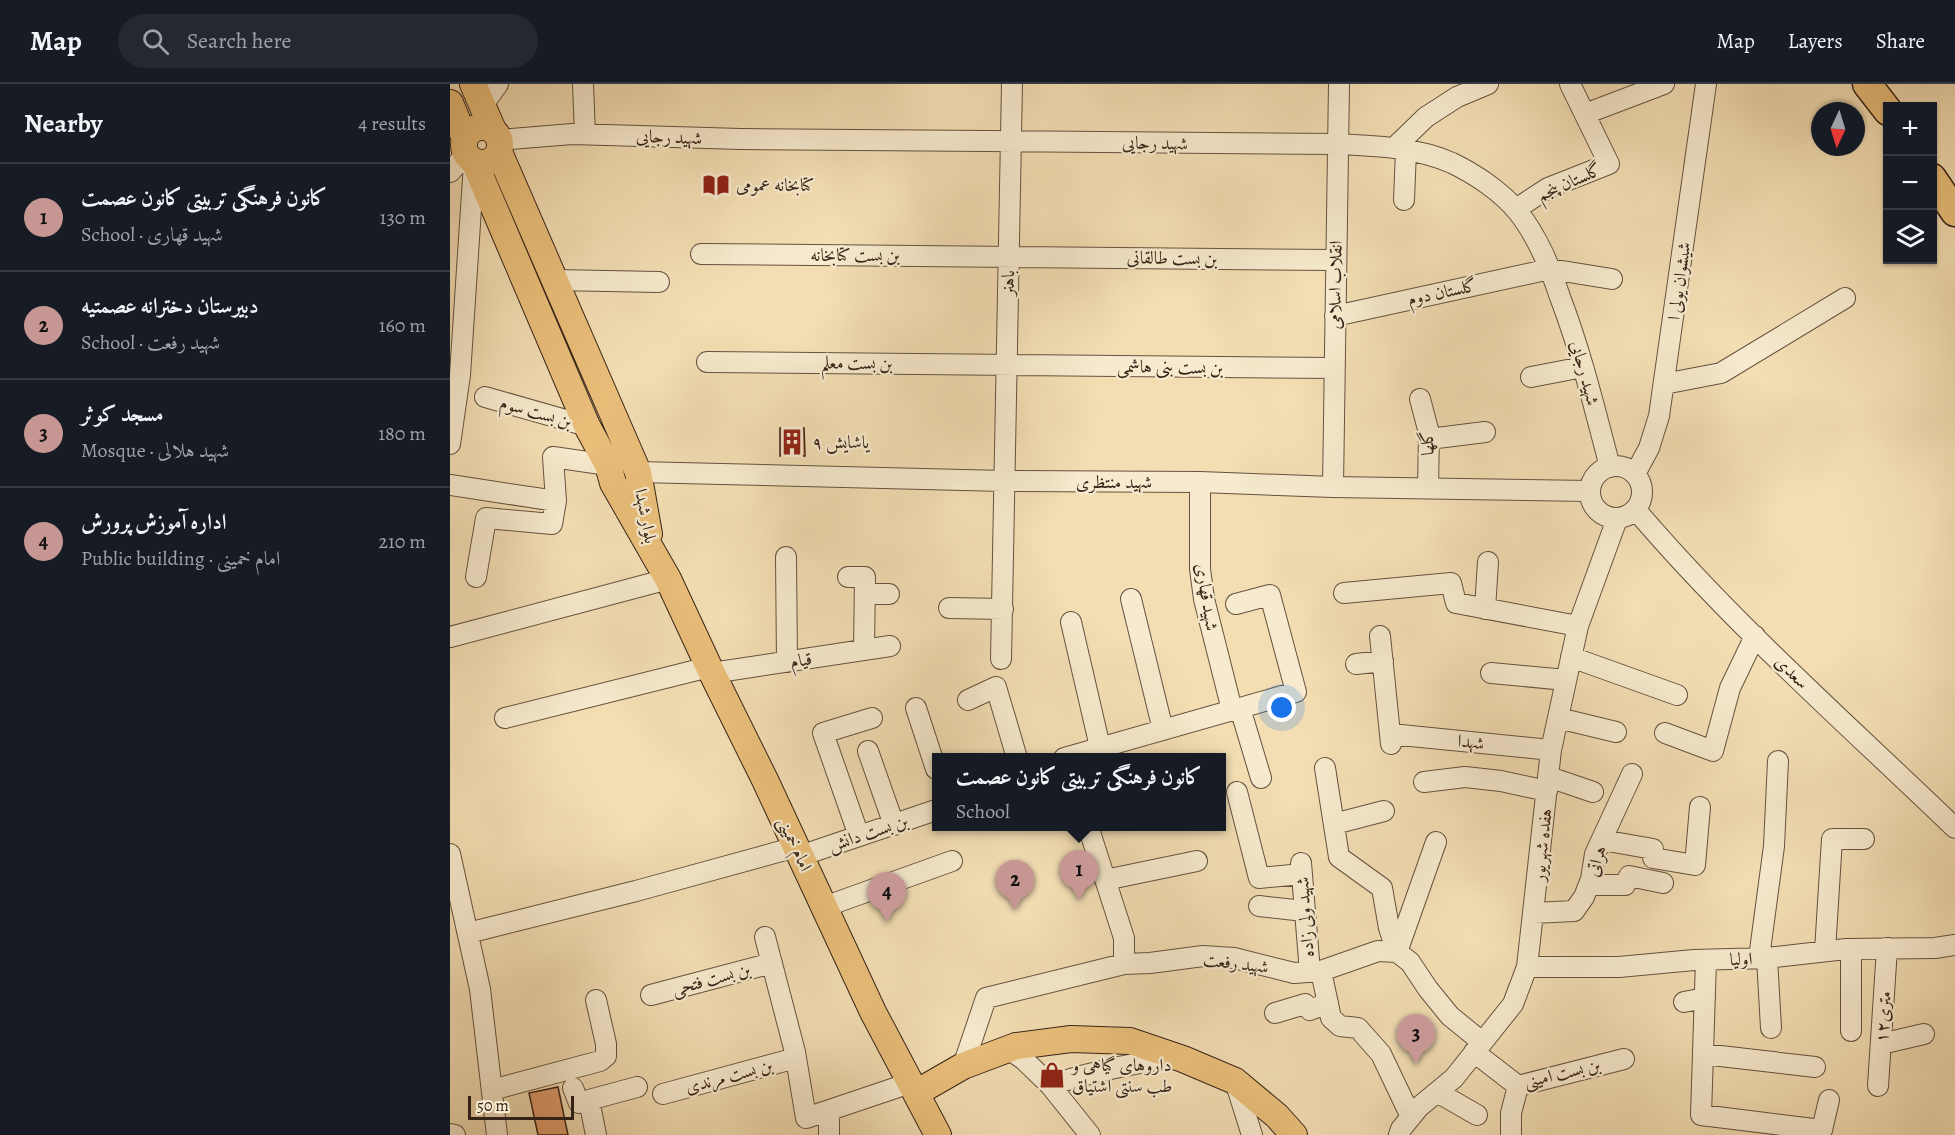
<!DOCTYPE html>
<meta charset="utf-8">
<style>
:root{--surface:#171b24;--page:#242831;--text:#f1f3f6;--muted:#9ea1a6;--line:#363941;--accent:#c59692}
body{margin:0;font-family:Alegreya,Amiri,serif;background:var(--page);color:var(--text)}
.controls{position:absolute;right:18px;top:18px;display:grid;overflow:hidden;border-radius:0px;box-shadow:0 2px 4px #0004}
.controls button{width:54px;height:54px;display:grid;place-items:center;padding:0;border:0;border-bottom:2px solid var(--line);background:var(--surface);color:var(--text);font:30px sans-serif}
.compass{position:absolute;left:1361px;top:18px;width:54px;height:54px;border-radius:50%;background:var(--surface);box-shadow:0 2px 4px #0004;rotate:184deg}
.scale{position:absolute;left:18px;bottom:15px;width:106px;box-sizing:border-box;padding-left:6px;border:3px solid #362318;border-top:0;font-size:16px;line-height:21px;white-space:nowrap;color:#362318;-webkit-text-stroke:4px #f7eace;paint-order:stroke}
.you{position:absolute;left:832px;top:624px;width:21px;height:21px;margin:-15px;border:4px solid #fff;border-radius:50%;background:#1a73e8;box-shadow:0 0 0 9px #1a73e833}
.badge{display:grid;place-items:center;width:39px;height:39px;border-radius:50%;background:var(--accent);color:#111;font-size:20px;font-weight:700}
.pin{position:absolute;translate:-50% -50px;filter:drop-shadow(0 2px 3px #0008)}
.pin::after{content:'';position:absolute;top:32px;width:21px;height:18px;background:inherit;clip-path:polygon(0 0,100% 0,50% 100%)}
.popup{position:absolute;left:482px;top:669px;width:294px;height:78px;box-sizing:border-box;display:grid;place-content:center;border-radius:0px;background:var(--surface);filter:drop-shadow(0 2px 4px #0005);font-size:20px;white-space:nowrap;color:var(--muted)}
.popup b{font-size:22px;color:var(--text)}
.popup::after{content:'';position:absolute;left:50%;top:100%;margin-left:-12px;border:12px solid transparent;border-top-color:var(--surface)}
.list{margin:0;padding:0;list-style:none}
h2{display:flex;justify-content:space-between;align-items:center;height:78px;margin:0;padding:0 24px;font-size:26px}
h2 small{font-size:20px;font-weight:400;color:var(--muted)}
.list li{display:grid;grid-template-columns:39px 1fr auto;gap:18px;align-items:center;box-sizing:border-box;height:108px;padding:0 24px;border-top:2px solid var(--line)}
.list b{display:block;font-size:22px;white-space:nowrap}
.list p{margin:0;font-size:20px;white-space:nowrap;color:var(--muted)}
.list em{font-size:20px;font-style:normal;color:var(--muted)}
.icon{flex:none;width:33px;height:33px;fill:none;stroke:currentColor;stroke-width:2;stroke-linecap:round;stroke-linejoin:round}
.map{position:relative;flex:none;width:1505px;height:1051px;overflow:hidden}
header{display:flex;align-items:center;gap:36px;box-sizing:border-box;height:84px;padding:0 30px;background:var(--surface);border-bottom:2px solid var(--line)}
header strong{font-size:28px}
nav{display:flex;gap:33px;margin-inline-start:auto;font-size:21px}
.search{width:420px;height:54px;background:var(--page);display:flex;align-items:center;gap:15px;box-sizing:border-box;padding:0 21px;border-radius:33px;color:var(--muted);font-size:22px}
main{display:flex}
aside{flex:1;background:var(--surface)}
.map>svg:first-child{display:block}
.building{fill:#df9b6d;stroke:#362318;stroke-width:1.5}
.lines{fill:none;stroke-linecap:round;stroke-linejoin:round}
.minor-casing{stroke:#65523f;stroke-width:22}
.major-casing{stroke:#362318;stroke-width:28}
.highway-casing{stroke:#362318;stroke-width:31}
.minor{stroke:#f7eace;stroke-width:20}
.major{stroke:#eabf7a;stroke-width:26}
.highway{stroke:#eabf7a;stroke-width:28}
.labels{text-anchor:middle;stroke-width:4.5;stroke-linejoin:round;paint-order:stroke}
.street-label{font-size:18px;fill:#362318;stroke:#f7eace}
.poi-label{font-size:18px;fill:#362318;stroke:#f7eace;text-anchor:start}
</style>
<header>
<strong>Map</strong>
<div class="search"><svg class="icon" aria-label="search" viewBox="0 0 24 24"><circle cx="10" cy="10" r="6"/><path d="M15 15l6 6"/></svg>Search here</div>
<nav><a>Map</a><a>Layers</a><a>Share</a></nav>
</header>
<main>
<aside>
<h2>Nearby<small>4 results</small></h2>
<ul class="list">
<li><span class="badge">1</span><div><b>کانون فرهنگی تربیتی کانون عصمت</b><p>School · شهید قهاری</p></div><em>130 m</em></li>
<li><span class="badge">2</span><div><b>دبیرستان دخترانه عصمتیه</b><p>School · شهید رفعت</p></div><em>160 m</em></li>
<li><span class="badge">3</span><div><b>مسجد کوثر</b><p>Mosque · شهید هلالی</p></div><em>180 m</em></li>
<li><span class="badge">4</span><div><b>اداره آموزش پرورش</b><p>Public building · امام خمینی</p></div><em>210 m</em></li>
</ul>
</aside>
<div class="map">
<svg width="1505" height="1051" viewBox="0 0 1505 1051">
<rect width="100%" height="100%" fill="#f3deb4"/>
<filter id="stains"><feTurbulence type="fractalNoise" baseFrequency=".00333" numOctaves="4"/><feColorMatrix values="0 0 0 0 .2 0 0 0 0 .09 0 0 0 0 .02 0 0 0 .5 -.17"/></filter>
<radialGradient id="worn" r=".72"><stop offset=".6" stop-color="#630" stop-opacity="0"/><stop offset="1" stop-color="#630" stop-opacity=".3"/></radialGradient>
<!-- building -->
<path class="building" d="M330,344h24l1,28h-25z
M108,1003l10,48h-30l-9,-42z"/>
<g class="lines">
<!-- minor casing -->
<g class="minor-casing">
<path id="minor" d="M133,0l2,50
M32,22l16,-22
M1135,30l79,-30
M50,56l72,-6 169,5 596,5c39,2 79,3 115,19 23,11 50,29 66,49 20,25 32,55 42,85 21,55 35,113 50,170
M945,63l31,-30 31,-20 31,-13
M0,88l16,-18
M954,116l2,-50
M1066,125l32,-21 61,-24 -39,-80
M251,170l634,6
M105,196l104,2
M885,232l215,-47 62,10
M257,278l627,6
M1081,293l52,-10
M1214,300l57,-11 124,-75
M35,313l102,29
M970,315l9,34 -1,55
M979,355l56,-7
M0,360l10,-69 14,-212
M1140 408a26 26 0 1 1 52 0a26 26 0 1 1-52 0Z
M188,388l366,9 196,1 133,5 257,4
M1185,390l14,-26 10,-32 47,-332
M750,398v87l4,30 28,111
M0,401l106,16
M883,403l6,-403
M1186,426c97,114 211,214 319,318
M336,473l1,105
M26,493l10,-59 66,6 4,-23 -3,-44 55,8
M398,493h17l-1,73
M894,509l107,-10 5,20 122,23
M415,510h24
M681,515l32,131
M499,524l54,1
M1035,525l3,-47
M621,538l29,125
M930,552l11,108
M0,553l218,-58
M1121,573l106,38
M551,575l11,-575
M906,580l27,-3
M262,589l178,-27
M1041,589l75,7
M518,616l28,-13 21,71
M466,624l20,61
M790,624l21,70
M55,634l204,-51
M1108,634l58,14
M1215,649l48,18 17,-63 25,-52
M941,650l160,16
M418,667l26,74
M614,674l232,-66 -26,-97 -34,9
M875,684l14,89 43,31 7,40 8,24 39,-110
M1099,693l44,15
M974,698l41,-5 36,4 46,10
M787,708l22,86 43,-4
M884,740l50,-13
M638,742l36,112v26
M409,752l-36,-103 49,-15
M1152,756l51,9v9l42,7 5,-58
M0,770l30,135 17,146
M350,772l136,-46
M851,779l9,109
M655,796l92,-19
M1139,801h36l4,-9 34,7
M809,822l45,5
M374,823l128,-46
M1084,829l40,-2 10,-14 7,-18 4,-25 37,-80
M18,849l168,-42 160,-44
M315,853l30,115 11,66 104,-35
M1375,867l7,-112h32
M1309,874l15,-112 4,-85
M1317,874l4,70
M1256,876l-5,155 121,15 7,-30
M1077,883h92l75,-7 73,-2 79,-9 89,-1 20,-3
M871,887l10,47 9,8 18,2 23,26 30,63
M201,911l121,-32
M1234,918l21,-4
M825,929l30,-9 5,6 18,-7
M1401,947v-82
M1431,960l43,-10
M558,965l15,10 27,26 40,50
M1024,968l44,34 106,-27
M1253,970l112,13
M513,982l23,-68 138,-34 26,-1 53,-7 31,2 60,15 27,-2 57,-20 19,1 13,10 18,27 22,27 32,26
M785,997l17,54
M600,1001c42,-13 82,-22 126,-28
M1428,1002l9,-138
M123,1004l6,15 10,-3
M42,1006l108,-29 6,-5v-12l-10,-44
M987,1008l40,23
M213,1010l133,-36
M379,1027v24
M0,1050l5,1
M146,1051l-7,-35 48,-13
M949,1051l2,-6 18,-22 35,-29 59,-74 14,-37 24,-217 27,-124 39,-107
M1061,1051v-22l7,-27"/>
</g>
<!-- major casing -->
<g class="major-casing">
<path id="major" d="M23,0l20,46
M0,19l15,36
M14 61a18 18 0 1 1 36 0a18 18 0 1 1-36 0Z
M49,68l139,320 11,62
M24,77l113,265 21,39 5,18 55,96 41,88 56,113 108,232 65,123
M466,1009l47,-27 53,-20 55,-7 59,2 53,18 52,22 42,35 17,19"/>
</g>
<!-- highway casing -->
<g class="highway-casing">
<path id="highway" d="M1417,0l21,27
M1482,94l23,34"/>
</g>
<!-- minor -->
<use href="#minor" class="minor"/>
<!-- major -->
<use href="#major" class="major"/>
<!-- highway -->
<use href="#highway" class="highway"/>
</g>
<!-- icons -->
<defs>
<g id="library-bare" transform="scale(2.07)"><path d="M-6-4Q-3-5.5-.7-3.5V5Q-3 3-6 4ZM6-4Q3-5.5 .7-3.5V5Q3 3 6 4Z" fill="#8f2418" stroke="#f7eace" stroke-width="2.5" paint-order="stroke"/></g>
<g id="building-bare" transform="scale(2.07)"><path d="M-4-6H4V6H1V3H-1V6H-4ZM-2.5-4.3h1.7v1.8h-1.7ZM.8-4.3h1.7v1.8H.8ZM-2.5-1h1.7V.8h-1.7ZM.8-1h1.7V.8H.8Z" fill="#8f2418" stroke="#f7eace" stroke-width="2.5" paint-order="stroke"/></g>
<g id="shop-bare" transform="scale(2.07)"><path d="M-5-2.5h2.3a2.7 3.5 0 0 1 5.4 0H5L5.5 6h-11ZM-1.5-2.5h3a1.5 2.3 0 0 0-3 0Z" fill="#8f2418" stroke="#f7eace" stroke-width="2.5" paint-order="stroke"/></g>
</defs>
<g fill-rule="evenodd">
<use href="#library-bare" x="266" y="101"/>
<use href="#building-bare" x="342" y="358"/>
<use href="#shop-bare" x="602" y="991"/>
</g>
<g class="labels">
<!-- street labels -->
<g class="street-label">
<text transform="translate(219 53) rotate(2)" y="6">شهید رجایی</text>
<text transform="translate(705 59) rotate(1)" y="6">شهید رجایی</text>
<text transform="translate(1119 98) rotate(-24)" y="6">گلستان پنجم</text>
<text x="405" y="177">بن بست کتابخانه</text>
<text transform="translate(722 174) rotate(1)" y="6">بن بست طالقانی</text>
<text transform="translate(1229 197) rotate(-82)" y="6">شیشوان یولی ا</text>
<text transform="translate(558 199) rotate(-89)" y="6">باهنر</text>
<text transform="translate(885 201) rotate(-89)" y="6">انقلاب اسلامی</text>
<text transform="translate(992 208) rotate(-12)" y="6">گلستان دوم</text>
<text transform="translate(407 279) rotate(1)" y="6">بن بست معلم</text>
<text transform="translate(720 283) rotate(1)" y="6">بن بست بنی هاشمی</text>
<text transform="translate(1135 289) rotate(75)" y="6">شهید رجایی</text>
<text transform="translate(86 328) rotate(16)" y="6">بن بست سوم</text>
<text transform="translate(977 359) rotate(-93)" y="6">گلها</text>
<text x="664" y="404">شهید منتظری</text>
<text transform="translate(196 432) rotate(79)" y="6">بلوار شهدا</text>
<text transform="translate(757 513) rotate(81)" y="6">شهید قهاری</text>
<text transform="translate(351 576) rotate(-9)" y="6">قیام</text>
<text transform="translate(1342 588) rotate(44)" y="6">سعدی</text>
<text transform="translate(1021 658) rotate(6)" y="6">شهدا</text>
<text transform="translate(418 749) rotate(-18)" y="6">بن بست دانش</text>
<text transform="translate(345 760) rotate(65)" y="6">امام خمینی</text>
<text transform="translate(1092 761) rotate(-84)" y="6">هفده شهریور</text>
<text transform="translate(1146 777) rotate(-73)" y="6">هراتی</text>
<text transform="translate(855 833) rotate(-94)" y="6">شهید ولی زاده</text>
<text transform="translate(1291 875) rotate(-2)" y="6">اولیا</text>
<text transform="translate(786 879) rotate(7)" y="6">شهید رفعت</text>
<text transform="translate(261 895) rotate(-15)" y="6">بن بست فتحی</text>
<text transform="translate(1433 933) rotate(-86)" y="6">۱۲متری</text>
<text transform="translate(1112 989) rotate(-13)" y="6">بن بست امینی</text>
<text transform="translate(279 992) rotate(-15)" y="6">بن بست مرندی</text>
</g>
<!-- poi labels -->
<g class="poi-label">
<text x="286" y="107">کتابخانه عمومی</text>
<text x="362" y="364">یاشایش ۹</text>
<text x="622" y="987">داروهای گیاهی و<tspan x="622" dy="21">طب سنتی اشتیاق</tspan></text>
</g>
</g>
<rect width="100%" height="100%" filter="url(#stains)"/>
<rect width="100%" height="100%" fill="url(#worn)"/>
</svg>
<div class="controls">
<button>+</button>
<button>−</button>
<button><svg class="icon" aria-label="layers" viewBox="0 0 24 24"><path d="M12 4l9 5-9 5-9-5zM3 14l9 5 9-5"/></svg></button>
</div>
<svg class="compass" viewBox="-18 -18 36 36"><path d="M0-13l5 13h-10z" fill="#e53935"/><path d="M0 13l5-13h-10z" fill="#9ea1a6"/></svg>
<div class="scale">50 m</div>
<div class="you"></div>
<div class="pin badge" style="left:629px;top:816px">1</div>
<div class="popup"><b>کانون فرهنگی تربیتی کانون عصمت</b>School</div>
<div class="pin badge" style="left:565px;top:826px">2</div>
<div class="pin badge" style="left:966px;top:980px">3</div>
<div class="pin badge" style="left:437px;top:838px">4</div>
</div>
</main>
